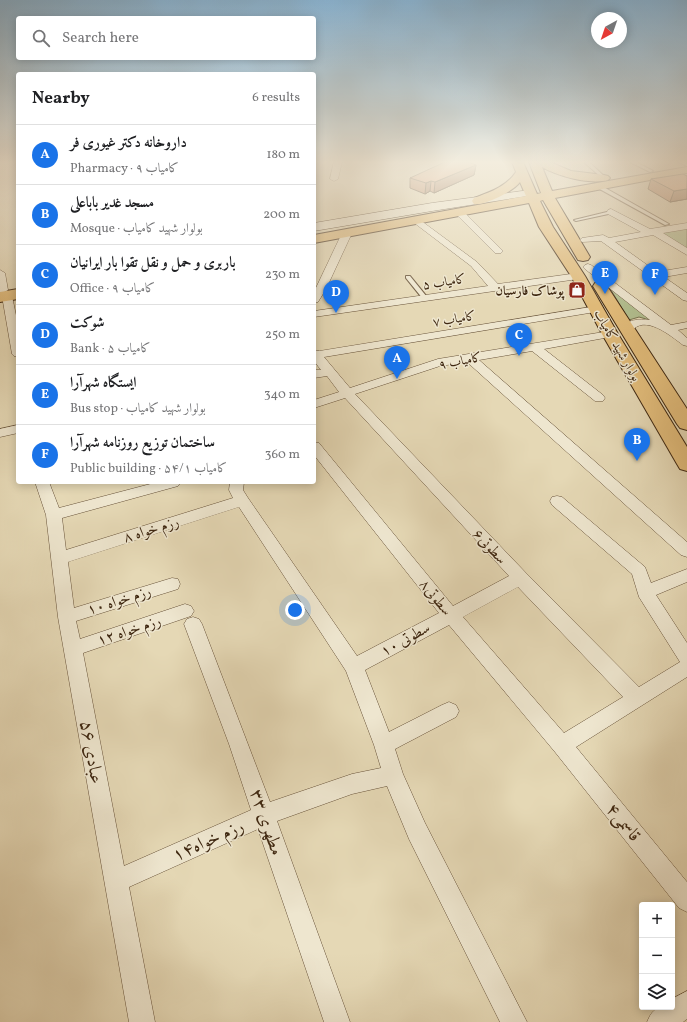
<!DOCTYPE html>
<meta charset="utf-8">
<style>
:root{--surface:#fff;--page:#f6f6f6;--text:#202124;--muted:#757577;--line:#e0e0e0;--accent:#1a73e8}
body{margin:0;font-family:Vollkorn,Amiri,serif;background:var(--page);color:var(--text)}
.controls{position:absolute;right:12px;bottom:12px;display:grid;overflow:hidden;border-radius:4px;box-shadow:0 2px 10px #0003}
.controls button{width:36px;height:36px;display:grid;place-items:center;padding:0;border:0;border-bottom:1px solid var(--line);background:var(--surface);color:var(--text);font:20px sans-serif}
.compass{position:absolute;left:591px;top:12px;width:36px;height:36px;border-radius:50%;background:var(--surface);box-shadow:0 2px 10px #0003;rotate:220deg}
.you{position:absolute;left:295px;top:610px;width:14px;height:14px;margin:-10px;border:3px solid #fff;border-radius:50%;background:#1a73e8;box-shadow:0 0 0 6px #1a73e833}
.badge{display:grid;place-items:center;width:26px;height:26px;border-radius:50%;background:var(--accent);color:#fff;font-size:13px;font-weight:700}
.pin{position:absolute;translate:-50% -33px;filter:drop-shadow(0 1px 2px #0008)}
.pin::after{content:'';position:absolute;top:21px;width:14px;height:12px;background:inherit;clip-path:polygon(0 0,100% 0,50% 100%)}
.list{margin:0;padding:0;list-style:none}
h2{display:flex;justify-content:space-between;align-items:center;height:52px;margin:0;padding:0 16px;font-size:17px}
h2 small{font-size:13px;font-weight:400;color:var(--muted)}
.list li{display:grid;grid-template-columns:26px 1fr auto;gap:12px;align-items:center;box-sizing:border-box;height:60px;padding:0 16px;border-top:1px solid var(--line)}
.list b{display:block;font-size:15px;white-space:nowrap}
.list p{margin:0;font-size:13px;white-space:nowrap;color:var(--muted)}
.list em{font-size:13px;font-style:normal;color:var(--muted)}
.icon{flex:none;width:22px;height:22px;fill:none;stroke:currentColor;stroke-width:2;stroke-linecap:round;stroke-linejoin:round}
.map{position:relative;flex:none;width:687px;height:1022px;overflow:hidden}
.search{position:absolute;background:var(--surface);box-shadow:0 2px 10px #0003;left:16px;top:16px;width:300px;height:44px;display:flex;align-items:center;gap:10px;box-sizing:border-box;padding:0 14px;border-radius:4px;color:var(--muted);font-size:15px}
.panel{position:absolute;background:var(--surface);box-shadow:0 2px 10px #0003;left:16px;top:72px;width:300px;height:412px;border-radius:4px}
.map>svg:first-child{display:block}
.green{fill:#b2bf90;stroke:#787350}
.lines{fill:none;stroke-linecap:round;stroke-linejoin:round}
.lane-casing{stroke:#68533a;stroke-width:2}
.street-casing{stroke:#68533a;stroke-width:1}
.secondary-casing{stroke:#3e2711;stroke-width:1}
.primary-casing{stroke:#3e2711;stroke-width:2}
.lane{fill:#eee6cf;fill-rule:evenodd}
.street{fill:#eee6cf;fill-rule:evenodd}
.secondary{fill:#eee6cf;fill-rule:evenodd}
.primary{fill:#e2bc7a;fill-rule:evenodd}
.wall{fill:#ba7f5c;stroke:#3e2711}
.shaded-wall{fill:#97684b;stroke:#3e2711}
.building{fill:#d8946b;stroke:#3e2711}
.labels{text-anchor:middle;stroke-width:3;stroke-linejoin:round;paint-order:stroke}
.far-street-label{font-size:13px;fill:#3e2711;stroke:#eee6cf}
.far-poi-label{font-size:13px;font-weight:bold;fill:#3e2711;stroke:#eee6cf;text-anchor:end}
.street-label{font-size:15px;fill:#3e2711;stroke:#eee6cf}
.near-street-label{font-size:18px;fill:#3e2711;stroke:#eee6cf}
</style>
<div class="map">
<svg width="687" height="1022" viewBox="0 0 687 1022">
<rect width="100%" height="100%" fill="#e5d8b5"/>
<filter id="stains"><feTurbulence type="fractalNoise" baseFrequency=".005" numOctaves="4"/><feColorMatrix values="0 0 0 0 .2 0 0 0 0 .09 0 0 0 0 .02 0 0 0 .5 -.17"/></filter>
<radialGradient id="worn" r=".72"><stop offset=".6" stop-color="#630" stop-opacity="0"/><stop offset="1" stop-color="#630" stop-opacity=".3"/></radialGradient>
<!-- green -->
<path class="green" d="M687,227v22l-27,-17z
M608,285l45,36 -14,-4 -10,3z"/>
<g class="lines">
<!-- lane casing -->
<g class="lane-casing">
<path id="lane" d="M584,162h5l16,15v2h-2z
M630,162h6l17,9 -3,1z
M685,162l2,2v2l-8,-4z
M596,185h4l69,39 -4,1 -69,-38z
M611,211h2v2l-37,8 -2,-1z
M406,276h4l17,21v2h-4l-17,-21z"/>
</g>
<!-- street casing -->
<g class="street-casing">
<path id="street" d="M334,162h8l-4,17 -4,2 -4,-2z
M459,209l3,1 41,41 -2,2h-6l-39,-39 -1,-2z
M611,209l39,20 37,-6v6l-24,4 24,15v7l-34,-20 -38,7 42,30 30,-5v6l-23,4 23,16v8l-4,-1 -82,-59 -19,1 -2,-2 2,-2 21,-3 6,3 32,-6 -33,-18 -1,-2 1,-2z
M416,217l61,45 21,22 80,-11 5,3 -5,3 -264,38v-6l174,-25 -17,-20 -58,-44 -1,-2 1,-2z
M347,230l5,3 -26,56 -8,13 -4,1v-11l28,-59z
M588,264l3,1 80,60 16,-3v6l-9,2 9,8v8l-4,-1c-12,-9 -39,-32 -52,-13h-8l-2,-2c5,-11 18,-11 29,-10l-65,-51 -2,-2 2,-2z
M0,270l5,3 3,17 -5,3 -3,-1z
M7,293l5,3 6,29v32l-4,-1 -2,-2 -10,-58z
M597,306l5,3 -1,2 -277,46 26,31 88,-29 172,-28 6,3 -6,3 -66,12 59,46 2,3 -2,3h-8l-63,-50 -53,9 208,182v15l-6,-2 -214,-193 -27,4 -85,28 171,179 113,114 41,-25 -41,-65 -7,-23 -80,-69 -2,-4 2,-4 5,-1 5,1 83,70 6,16 36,-14v13l-31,13 31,48v34l-111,70 111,135v30l-8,-4 -124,-156 -106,-127 -84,45 24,62 53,-27 7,-3 7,3 3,6 -3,6 -61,32 8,25 22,49 102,199h-27l-91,-183 -22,-53 -35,8 -75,27 73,201h-26l-66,-193 -129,58 26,135h-26l-71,-405 -12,-102 -11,-33h14l10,26 99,-26 22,1 -2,3 -116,32 4,32 167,-52 -4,-8 1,-8h14l-1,8 5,8 109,158 82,-43 -125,-158v-13l5,1 134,163 56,-30 -164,-178 -31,10v-8l25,-8 -12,-16 -13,2v-8h7l-7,-9v-11l5,1zM239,507l107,164 28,74 7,23 -29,6 -82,28 -68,-178 -3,-5 -6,-2 -6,2 -3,5 45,120 22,66 -127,56 -41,-213 108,-37 3,-5 -3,-5 -6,-2 -105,35 -4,-18 102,-32 2,-5 -2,-5 -6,-1 -98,30 -6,-46zM518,587l105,110 -59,36 -101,-116z
M18,425v8l-18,4v-8z
M687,991v28l-4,3h-36c6,-14 10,-15 25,-15v-8z"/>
</g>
<!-- secondary casing -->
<g class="secondary-casing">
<path id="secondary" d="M530,190l4,1 2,2 -2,2 -102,16 -118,20v-8l118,-20z"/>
</g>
<!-- primary casing -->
<g class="primary-casing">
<path id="primary" d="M512,162h11l14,32 4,-1 -12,-31h21l21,9 33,4 4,1 2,2 -2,2c-18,5 -51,-4 -66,-13l10,24 135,-24v6l-132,25 35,59 -2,3 -5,1 -5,-1 -35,-60 -3,1 13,26 32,49 33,58 69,113v24l-7,-2 -3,-5 -75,-130 -31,-58 -32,-49 -10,-24 -215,40v-8l212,-39 -6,-14c-6,9 -36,24 -46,22l-2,-3 2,-3c16,-6 32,-11 42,-26z
M600,282l5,1 2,3 80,123v21l-7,-2 -3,-4 -84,-138 2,-3z
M18,289v10l-18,3v-10z"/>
</g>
<!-- lane -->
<use href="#lane" class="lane"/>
<!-- street -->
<use href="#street" class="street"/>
<!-- secondary -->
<use href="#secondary" class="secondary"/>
<!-- primary -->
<use href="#primary" class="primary"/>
</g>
<!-- wall -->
<path class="wall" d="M476,165l-2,10 -40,18 -4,-2 -5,3 -15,-6v-10z
M687,176v23l-17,3 -22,-13 3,-10z"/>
<!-- shaded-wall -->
<path class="shaded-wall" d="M476,165l-2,10 -40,18 1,-11z
M431,181l-1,10 -5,3 1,-11z
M687,189v10l-17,3 4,-11z"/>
<!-- building -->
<path class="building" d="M445,162h23l8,3 -41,17 -4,-1 -5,2 -16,-5z
M683,174l4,2v13l-13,2 -23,-12z"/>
<!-- sky -->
<linearGradient id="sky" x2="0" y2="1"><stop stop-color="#89b5d5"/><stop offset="0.53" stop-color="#f3edde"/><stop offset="1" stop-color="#f3edde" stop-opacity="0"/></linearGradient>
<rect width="687" height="306" fill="url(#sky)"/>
<!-- icons -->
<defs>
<g id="shop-square" transform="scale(0.9)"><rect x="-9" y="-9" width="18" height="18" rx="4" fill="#8f2418" stroke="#eee6cf"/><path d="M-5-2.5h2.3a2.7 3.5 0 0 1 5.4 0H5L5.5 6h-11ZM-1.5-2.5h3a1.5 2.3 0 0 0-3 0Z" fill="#fff"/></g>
</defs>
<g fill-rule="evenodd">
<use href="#shop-square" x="577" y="290"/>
</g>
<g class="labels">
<!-- far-street labels -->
<g class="far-street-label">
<text transform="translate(444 281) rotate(-9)" y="5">کامیاب ۵</text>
<text transform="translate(454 318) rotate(-9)" y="5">کامیاب ۷</text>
<text transform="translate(618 345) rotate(60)" y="5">بولوار شهید کامیاب</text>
<text transform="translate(460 360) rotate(-11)" y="5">کامیاب ۹</text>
</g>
<!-- far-poi labels -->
<g class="far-poi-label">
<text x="564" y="295">پوشاک فارسیان</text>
</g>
<!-- street labels -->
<g class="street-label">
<text transform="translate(151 529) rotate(-17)" y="5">رزم خواه ۸</text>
<text transform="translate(490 546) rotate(47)" y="5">سطوتی۶</text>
<text transform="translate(436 597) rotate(51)" y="5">سطوتی۸</text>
<text transform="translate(119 600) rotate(-17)" y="5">رزم خواه ۱۰</text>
<text transform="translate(129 630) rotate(-18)" y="5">رزم خواه ۱۲</text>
<text transform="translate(405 639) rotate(-29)" y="5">سطوتی ۱۰</text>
</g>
<!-- near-street labels -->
<g class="near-street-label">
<text transform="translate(92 752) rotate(80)" y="6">عبادی ۵۶</text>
<text transform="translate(267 822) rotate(71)" y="6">مطهری ۳۳</text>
<text transform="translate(624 822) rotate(51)" y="6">قاسمی۴</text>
<text transform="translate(208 840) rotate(-24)" y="6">رزم خواه۱۴</text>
</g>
</g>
<rect width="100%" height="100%" filter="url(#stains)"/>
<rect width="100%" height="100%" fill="url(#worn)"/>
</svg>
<div class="controls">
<button>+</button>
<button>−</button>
<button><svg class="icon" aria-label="layers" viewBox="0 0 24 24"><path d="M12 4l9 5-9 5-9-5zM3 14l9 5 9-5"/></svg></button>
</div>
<svg class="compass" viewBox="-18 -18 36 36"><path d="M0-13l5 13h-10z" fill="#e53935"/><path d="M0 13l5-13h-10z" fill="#757577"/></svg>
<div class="you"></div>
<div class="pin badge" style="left:397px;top:379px">A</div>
<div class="pin badge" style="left:637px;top:461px">B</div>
<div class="pin badge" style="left:519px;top:356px">C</div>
<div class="pin badge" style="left:336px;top:313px">D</div>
<div class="pin badge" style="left:605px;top:294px">E</div>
<div class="pin badge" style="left:655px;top:295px">F</div>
<div class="search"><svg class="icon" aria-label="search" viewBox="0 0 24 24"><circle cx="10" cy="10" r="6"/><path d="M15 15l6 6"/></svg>Search here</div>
<section class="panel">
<h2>Nearby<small>6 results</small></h2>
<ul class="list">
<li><span class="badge">A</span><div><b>داروخانه دکتر غیوری فر</b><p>Pharmacy · کامیاب ۹</p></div><em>180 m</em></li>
<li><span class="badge">B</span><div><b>مسجد غدیر باباعلی</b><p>Mosque · بولوار شهید کامیاب</p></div><em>200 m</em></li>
<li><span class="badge">C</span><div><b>باربری و حمل و نقل تقوا بار ایرانیان</b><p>Office · کامیاب ۹</p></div><em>230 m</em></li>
<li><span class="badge">D</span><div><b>شوكت</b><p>Bank · کامیاب ۵</p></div><em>250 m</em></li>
<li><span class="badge">E</span><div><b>ایستگاه شهرآرا</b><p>Bus stop · بولوار شهید کامیاب</p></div><em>340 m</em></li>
<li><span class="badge">F</span><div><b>ساختمان توزیع روزنامه شهرآرا</b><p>Public building · کامیاب ۵۴/۱</p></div><em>360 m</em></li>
</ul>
</section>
</div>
